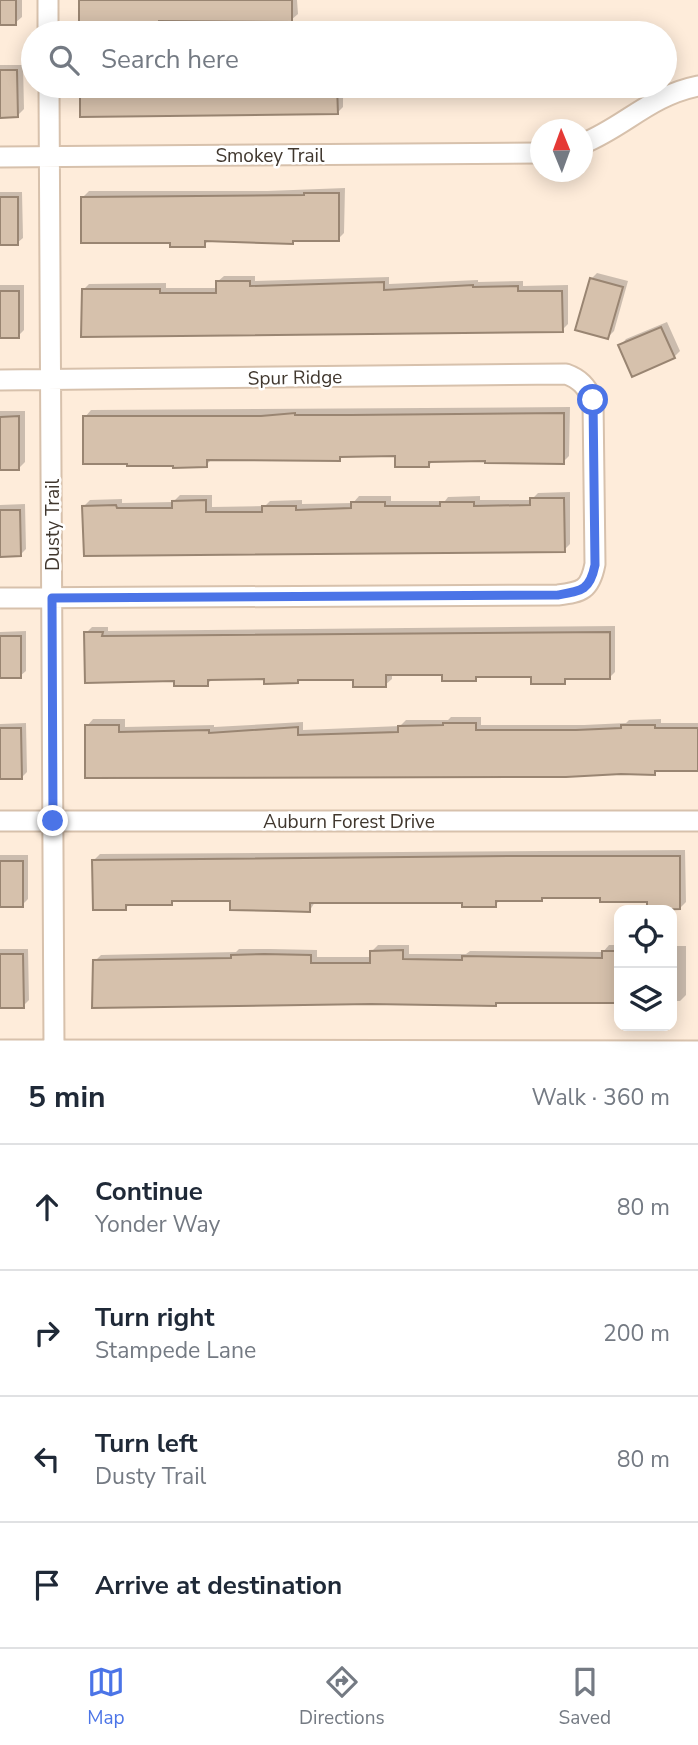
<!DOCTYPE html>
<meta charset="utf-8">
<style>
:root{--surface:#fff;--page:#f6f6f7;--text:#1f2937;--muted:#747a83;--line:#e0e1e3;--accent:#4b74e7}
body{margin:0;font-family:"Nunito Sans",sans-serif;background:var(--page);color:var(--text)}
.controls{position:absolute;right:21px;bottom:21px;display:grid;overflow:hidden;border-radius:14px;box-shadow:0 4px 18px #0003}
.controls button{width:63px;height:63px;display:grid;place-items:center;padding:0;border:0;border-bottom:2px solid var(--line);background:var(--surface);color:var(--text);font:35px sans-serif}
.compass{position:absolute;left:530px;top:119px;width:63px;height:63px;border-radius:50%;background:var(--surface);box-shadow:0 4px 18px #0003;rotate:359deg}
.stop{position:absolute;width:21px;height:21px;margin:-16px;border:5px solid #4b74e7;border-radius:50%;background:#fff}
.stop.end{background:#4b74e7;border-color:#fff;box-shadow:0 2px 7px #0008}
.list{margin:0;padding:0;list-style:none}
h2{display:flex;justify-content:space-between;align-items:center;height:91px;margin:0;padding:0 28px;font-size:30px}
h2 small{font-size:23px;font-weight:400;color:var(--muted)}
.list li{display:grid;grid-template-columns:46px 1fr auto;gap:21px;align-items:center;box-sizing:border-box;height:126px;padding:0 28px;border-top:2px solid var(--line)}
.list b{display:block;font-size:26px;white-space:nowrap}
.list p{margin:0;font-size:23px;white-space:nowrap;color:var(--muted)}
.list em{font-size:23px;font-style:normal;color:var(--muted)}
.icon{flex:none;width:38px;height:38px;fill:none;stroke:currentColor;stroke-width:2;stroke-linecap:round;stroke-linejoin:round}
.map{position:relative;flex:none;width:698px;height:1052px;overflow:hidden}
.search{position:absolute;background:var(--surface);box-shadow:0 4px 18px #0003;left:21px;right:21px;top:21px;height:77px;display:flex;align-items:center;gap:18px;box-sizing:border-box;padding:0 24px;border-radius:38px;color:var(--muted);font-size:26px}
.sheet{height:595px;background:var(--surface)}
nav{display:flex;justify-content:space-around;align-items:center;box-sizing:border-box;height:98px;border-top:2px solid var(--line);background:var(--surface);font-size:19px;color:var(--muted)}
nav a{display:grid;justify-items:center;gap:4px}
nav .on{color:var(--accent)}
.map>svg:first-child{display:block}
.shadow{fill:#0003}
.building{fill:#d6c1ac;stroke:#998572;stroke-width:2}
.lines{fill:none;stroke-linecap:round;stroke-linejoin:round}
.minor-casing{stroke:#d7c1ac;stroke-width:23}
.minor{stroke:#fff;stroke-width:19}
.route{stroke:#4b74e7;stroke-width:9}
.labels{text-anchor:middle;stroke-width:5;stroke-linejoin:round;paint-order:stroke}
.street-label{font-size:19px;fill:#40372e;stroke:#fff}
</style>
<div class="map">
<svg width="698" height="1052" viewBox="0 0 698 1052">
<rect width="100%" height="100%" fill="#feecda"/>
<!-- shadow -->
<path class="shadow" d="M0,0h22v17l-7,6h-15z
M81,0h216l1,14 -7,6h-127v3l-6,7 -32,-8z
M0,65h23l1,44 -7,7h-17z
M82,86h261v21l-6,6 -255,3z
M345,188l-1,45 -6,6h-43l-2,3 -84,-2 -5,5 -32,-4 -89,-44 6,-6h178z
M0,192h22l1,46 -6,5h-17z
M597,273l31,8 -14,50 -6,6 -17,-58z
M224,276h31v5l134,-4v7l89,-4v2l45,-1v5l45,-1v39l-6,6 -479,-40 6,-6 77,-1v5h52l-1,-6z
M0,285h24v45l-6,6h-18z
M667,322l13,29 -6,6 -54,-11 6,-7z
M570,407l-1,49 -6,6 -129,-2 -5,5 -32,-11 -53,1 -5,4 -126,-1 -7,7 -121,-48 6,-7z
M0,411h25v51l-6,6 -19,1z
M570,492v52l-6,6 -480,-44 6,-6 32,-1v4l51,-1 7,-7h32v12l53,-1 5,-5 32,-1v4l51,-1 6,-7h32v5h54l3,-4 32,-1v4h51l7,-7z
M25,504l1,45 -6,6h-20v-50z
M615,626v46l-6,6h-41l-4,4 -31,-7h-55l-3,4 -32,-6h-51v6l-7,6 -30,-7h-55l-3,3 -31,-4 -52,1 -7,6 -31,-5 -90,-46 6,-6h16v4z
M26,631v40l-6,5h-20v-44z
M451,717h30v8h103l42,-2 3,-3 32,-1v4h37v46h-39l-5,5 -567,3v-51l6,-7h32v8l89,-2v2l89,-5v8l97,-4 6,-6h42z
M26,723l1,49 -6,6h-21v-54z
M685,850l1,52 -6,6 -32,-8 -46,-4h-58l-3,3h-40l-6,6 -32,-4 -148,1 -5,8 -78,-11h-56l-4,4h-42l-4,5 -32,-48 6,-6z
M0,855h28v44l-6,6h-22z
M378,945h31v9h57l4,-3 133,1 6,-7h10v57l-525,4 1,-45 6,-6 135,-3 3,-3h32l46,1v7h55v-6z
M672,946h14v49l-6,6h-8z
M0,949h28l1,51 -6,6h-23z"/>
<!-- building -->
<path class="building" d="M0,0h16v25h-16z
M79,0h213v22l-133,-1v10h-35v-7h-45z
M0,70h17l1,47 -18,1z
M80,86h257l1,28 -258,3z
M304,193h35v48h-46v3l-88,-3v6h-35v-4h-89v-46l223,-2z
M0,197h18v48h-18z
M590,278l33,9 -15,52 -33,-9z
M216,281h34v5l134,-4v8l89,-5v2l45,-1v5h44l1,41 -482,5 1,-48h78v4h56z
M0,291h19v47h-19z
M661,327l14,31 -43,19 -14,-32z
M295,413v2h56l213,-2v51l-79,-1v-2l-56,1v5h-34v-11l-55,1v4l-133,-1v7l-34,1v-2h-46v-2h-44v-48h178z
M19,416v54h-19v-53z
M530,498h34l1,54 -481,4 -2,-50 34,-1 1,3h55v-7l34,-1v12h56v-6h34v4l55,-2v-6h34v4h55v-4h34v4l56,-1z
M0,510h20l1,46 -21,1z
M84,632h19l-1,4 508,-4v47h-45v5h-34v-7h-55v4h-34v-6h-56v12h-33v-7h-55v3l-34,1v-5l-56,1v6h-34v-5l-89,2z
M0,636h21v42h-21z
M443,723h33v7h100l45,-2v-3h34v3h43v43h-43v4l-34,-1 -55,3 -481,1v-53h34v7l90,-2v3l89,-6v8l100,-3v-6l45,-1z
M0,728h21l1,51h-22z
M508,856h172v53l-33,1v-8h-47v-4h-58v3h-46v6h-34v-4h-152v9l-33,-1 -47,-1v-9h-58v4h-46v5h-33l-1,-50z
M0,861h23v46h-23z
M403,950v9l59,1v-4l140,2v-7h17v52h-123v3l-125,-2 -279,4 1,-48 138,-2v-3l33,-1 47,1v8h59v-12z
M0,954h23l1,54h-24z"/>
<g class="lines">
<!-- minor casing -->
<g class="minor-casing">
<path id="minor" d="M48,0v33
M49,86l5,962
M582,144c44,-18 67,-48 116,-58
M0,157l540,-4
M0,380l566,-6c14,5 20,12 27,26l2,164c-5,26 -13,28 -37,31l-558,3
M0,821h698
M0,1050l698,1"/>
</g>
<!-- minor -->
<use href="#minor" class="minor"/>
</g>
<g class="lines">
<!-- route -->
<path class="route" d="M53,821l-1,-223 506,-3c24,-4 32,-5 37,-30l-2,-165"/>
</g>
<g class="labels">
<!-- street labels -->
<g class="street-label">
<text x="270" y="162">Smokey Trail</text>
<text transform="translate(295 377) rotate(-1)" y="7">Spur Ridge</text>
<text transform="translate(52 525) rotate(-90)" y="7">Dusty Trail</text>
<text x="349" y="828">Auburn Forest Drive</text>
</g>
</g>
</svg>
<div class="controls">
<button><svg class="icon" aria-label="locate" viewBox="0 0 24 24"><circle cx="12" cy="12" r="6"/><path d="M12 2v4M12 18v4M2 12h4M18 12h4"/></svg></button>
<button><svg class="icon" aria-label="layers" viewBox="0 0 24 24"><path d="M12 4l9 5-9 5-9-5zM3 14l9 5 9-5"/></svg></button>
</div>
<svg class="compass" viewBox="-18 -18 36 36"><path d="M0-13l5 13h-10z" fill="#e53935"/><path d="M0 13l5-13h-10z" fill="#747a83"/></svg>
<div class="stop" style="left:593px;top:400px"></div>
<div class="stop end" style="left:53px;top:821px"></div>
<div class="search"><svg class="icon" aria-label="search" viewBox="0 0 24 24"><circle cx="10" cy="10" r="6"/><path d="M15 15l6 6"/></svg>Search here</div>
</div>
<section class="sheet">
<h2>5 min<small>Walk · 360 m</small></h2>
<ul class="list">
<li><svg class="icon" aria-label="ahead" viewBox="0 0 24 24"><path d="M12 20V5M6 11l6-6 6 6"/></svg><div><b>Continue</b><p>Yonder Way</p></div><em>80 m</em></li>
<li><svg class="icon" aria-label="right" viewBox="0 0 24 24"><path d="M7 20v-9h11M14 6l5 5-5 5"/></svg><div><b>Turn right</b><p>Stampede Lane</p></div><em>200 m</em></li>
<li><svg class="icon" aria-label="left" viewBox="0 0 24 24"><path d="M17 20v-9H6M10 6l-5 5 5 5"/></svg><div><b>Turn left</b><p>Dusty Trail</p></div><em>80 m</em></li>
<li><svg class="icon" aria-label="arrive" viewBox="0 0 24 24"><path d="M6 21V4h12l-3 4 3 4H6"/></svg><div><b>Arrive at destination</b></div></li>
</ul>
</section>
<nav>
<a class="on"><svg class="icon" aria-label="map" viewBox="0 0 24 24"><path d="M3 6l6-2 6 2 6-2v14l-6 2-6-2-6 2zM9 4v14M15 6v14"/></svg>Map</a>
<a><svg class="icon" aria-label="directions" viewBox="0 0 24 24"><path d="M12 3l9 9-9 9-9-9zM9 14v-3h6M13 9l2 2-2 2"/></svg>Directions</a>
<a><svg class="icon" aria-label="saved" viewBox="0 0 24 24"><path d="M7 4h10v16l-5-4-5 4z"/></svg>Saved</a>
</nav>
